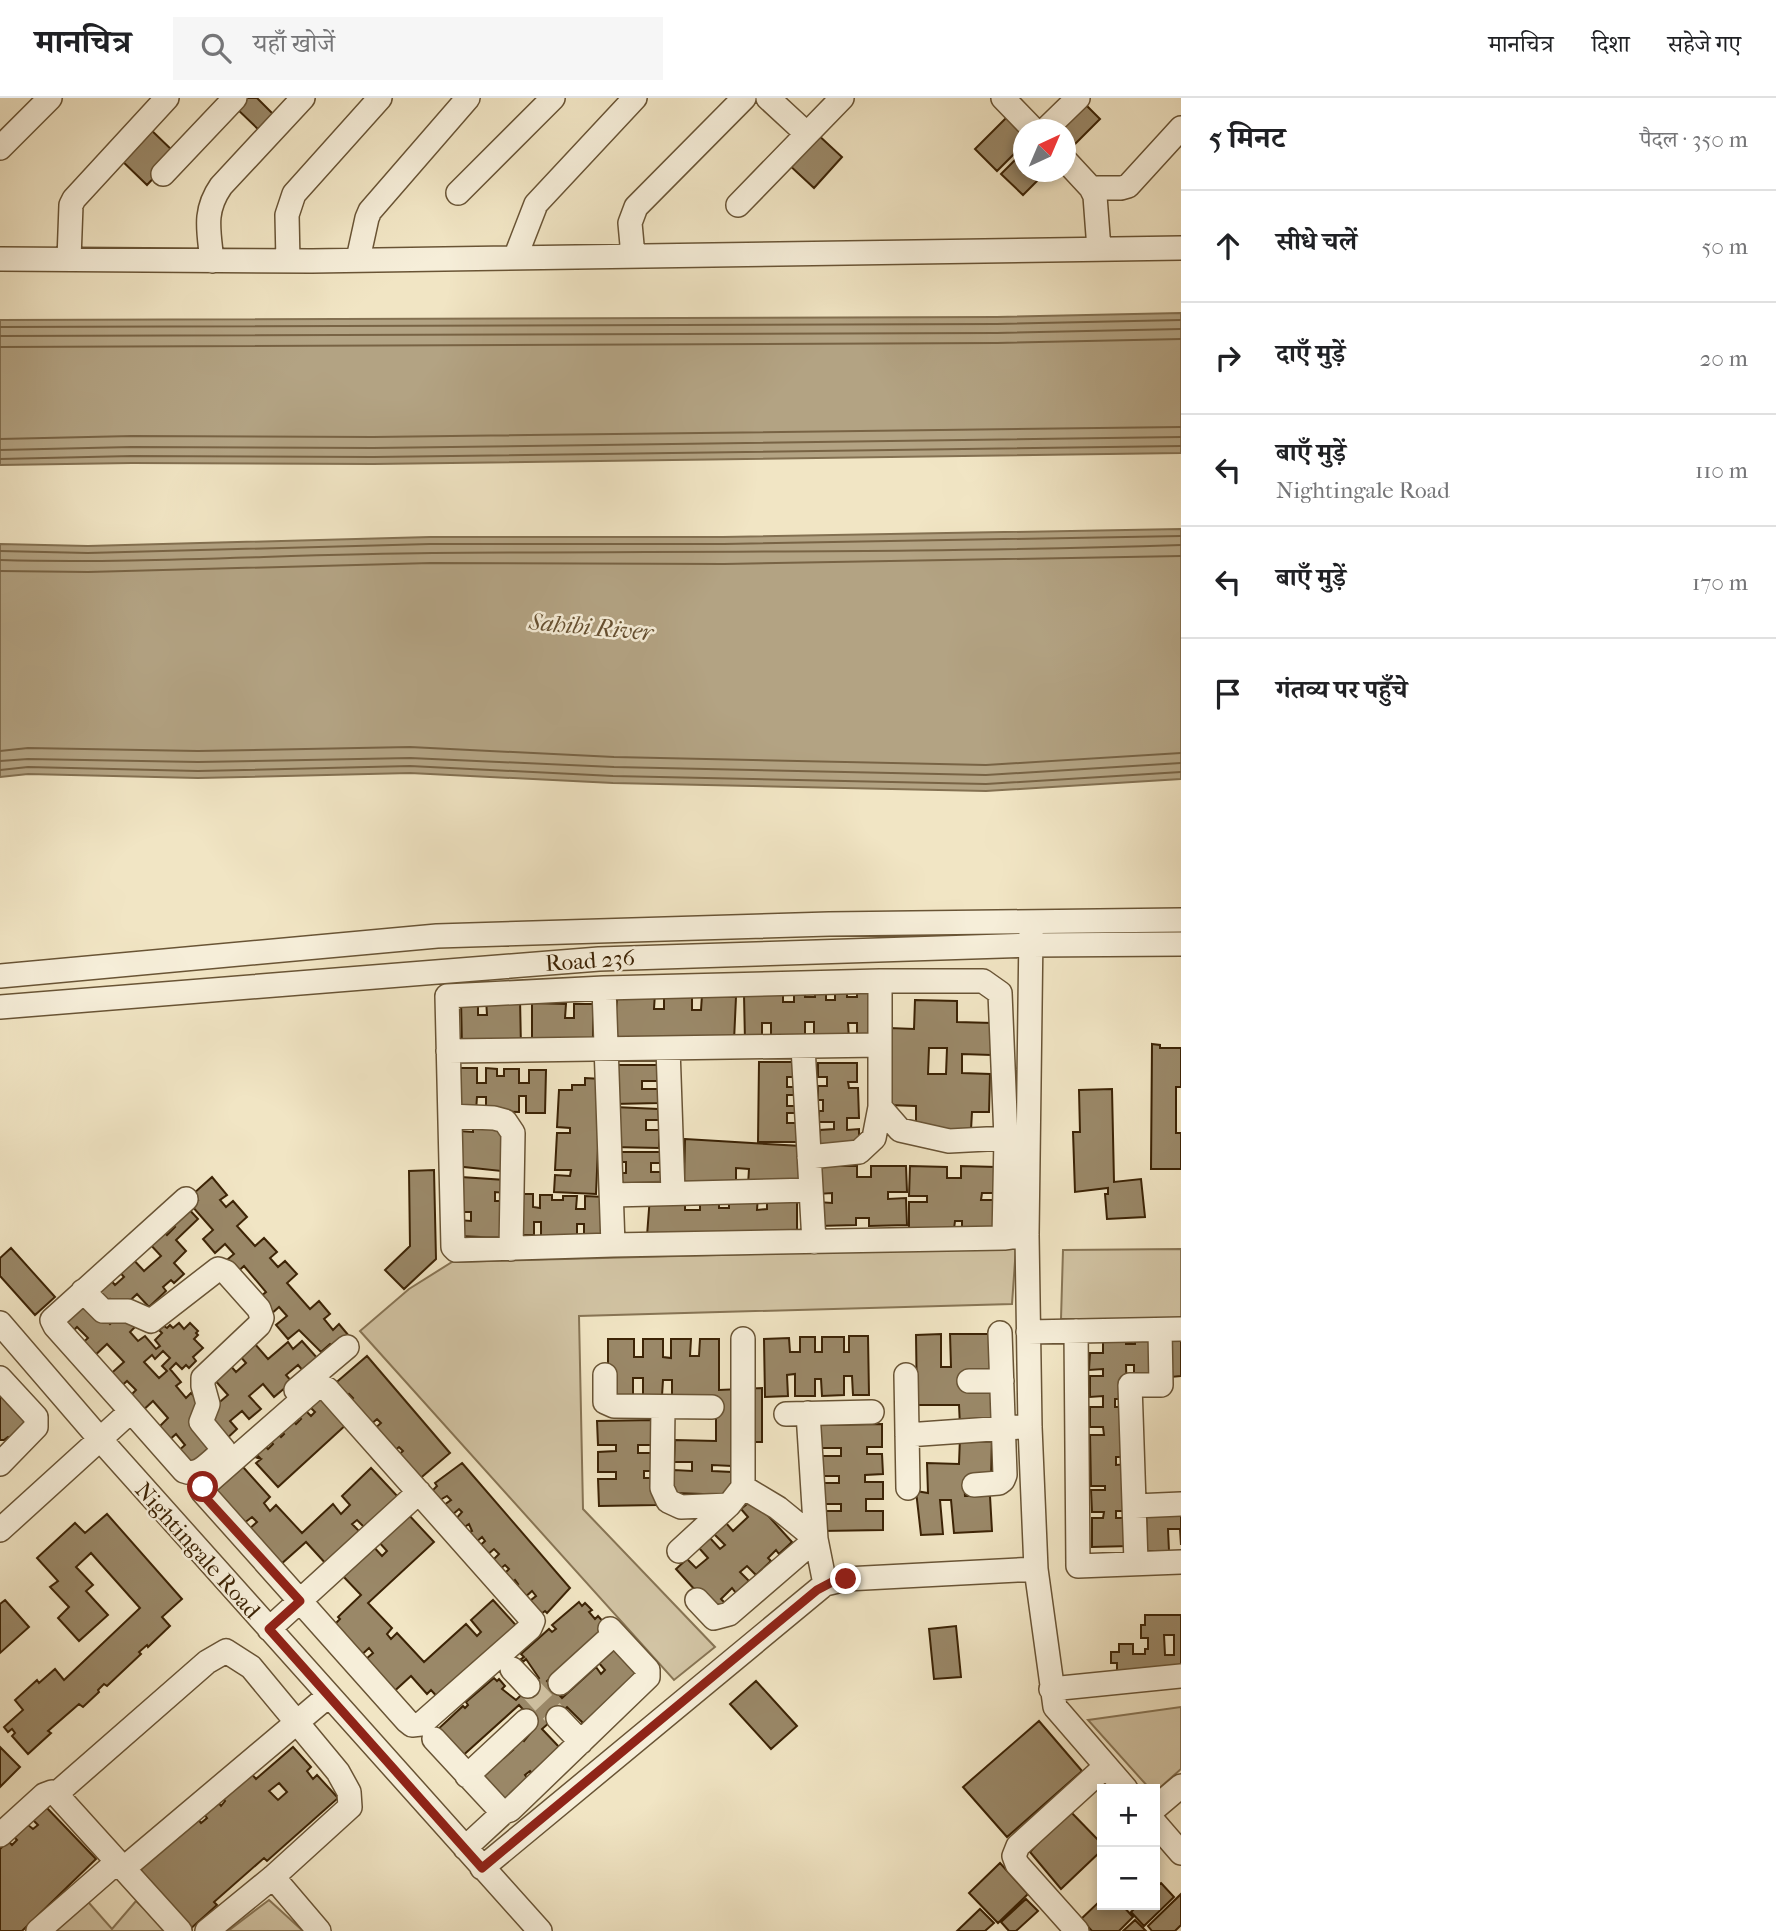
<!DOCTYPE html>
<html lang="hi">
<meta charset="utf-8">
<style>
:root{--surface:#fff;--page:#f6f6f6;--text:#202124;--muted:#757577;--line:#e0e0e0}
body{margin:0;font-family:"IM FELL French Canon","Noto Serif Devanagari",serif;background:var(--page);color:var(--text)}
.controls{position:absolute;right:21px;bottom:21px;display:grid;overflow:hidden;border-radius:0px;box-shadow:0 4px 10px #0003}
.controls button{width:63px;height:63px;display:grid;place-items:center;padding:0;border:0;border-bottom:2px solid var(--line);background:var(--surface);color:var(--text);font:35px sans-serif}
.compass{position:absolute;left:1013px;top:21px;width:63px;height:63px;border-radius:50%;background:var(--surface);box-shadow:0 4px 10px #0003;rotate:44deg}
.stop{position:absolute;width:21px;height:21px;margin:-16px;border:5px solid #8f2418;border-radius:50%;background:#fff}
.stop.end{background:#8f2418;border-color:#fff;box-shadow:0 2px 7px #0008}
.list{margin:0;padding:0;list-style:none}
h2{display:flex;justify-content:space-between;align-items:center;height:91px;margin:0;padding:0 28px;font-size:30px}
h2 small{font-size:23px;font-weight:400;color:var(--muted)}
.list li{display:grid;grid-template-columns:46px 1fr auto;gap:21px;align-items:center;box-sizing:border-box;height:112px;padding:0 28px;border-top:2px solid var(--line)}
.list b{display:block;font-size:26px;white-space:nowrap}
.list p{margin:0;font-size:23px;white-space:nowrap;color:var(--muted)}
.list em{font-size:23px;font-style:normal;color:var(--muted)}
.icon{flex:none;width:38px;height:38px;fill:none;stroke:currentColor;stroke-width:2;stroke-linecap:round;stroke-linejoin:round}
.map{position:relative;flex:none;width:1181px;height:1833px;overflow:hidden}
header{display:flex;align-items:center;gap:42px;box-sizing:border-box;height:98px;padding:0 35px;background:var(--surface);border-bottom:2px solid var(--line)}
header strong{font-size:33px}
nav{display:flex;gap:38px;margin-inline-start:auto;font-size:24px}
.search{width:490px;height:63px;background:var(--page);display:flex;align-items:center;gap:18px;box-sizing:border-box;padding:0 24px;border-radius:0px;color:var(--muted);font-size:26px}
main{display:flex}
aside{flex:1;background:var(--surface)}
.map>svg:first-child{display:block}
.green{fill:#d2c4a4;stroke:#877454;stroke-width:2}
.water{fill:#b3a383;stroke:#837051;stroke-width:2}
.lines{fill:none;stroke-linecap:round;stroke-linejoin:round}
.shore{stroke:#786344;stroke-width:2}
.building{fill:#9a8868;stroke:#3c2305;stroke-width:2;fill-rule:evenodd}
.minor-tunnel{stroke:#cdbe9e;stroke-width:23;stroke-dasharray:23 11;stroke-linecap:butt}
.minor-casing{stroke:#695435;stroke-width:26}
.minor{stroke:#f6eed9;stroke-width:23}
.route{stroke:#8f2418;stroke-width:9}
.labels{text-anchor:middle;stroke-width:5;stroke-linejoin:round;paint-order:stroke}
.street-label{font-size:23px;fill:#3c2305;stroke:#f6eed9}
.water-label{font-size:24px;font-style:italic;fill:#665031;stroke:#f6eed9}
</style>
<header>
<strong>मानचित्र</strong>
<div class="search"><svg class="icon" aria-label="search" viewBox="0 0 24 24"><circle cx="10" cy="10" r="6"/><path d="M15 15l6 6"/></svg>यहाँ खोजें</div>
<nav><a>मानचित्र</a><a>दिशा</a><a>सहेजे गए</a></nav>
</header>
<main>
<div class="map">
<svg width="1181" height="1833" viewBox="0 0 1181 1833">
<rect width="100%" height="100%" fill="#f1e5c4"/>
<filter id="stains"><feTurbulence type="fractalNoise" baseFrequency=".00286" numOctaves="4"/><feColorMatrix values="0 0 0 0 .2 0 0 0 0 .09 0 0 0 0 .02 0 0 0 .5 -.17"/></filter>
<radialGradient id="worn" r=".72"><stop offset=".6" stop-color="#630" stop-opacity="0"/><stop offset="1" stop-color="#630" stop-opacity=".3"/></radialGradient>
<!-- green -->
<path class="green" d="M1016,1149l-4,57 -433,12 4,193 132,138 -41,33 -314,-349 49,-42 43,-27z
M1181,1151v70h-120l2,-69z
M1181,1609v62l-26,23v-3h-5l-62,-69z
M82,1797l30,34 24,-28 32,30h-128z
M269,1802l34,31h-75z"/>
<!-- water -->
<path class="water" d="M1181,215v140l-808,11 -241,-1 -132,2v-145l997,-3z
M1181,431v250l-195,12 -373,-8 -203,-10 -212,5 -170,-4 -28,3v-233l88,2 342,-9h293z"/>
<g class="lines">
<!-- shore -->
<path class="shore" d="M0,229l997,-3 184,-4
M0,238l997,-3 184,-4
M0,249l997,-4 184,-4
M0,341l132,-3 241,1 808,-10
M0,352l132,-3 241,1 808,-11
M0,361l132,-3 241,1 808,-11
M0,453l88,2 342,-9h294l457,-8
M0,462c144,4 289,-6 433,-7 249,-2 499,0 748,-8
M0,473l88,1 343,-9 293,1 457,-8
M0,653l28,-3 170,3 212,-4 204,10 372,8 195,-12
M0,663l28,-2 170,3 212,-4 204,9 372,8 195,-12
M0,672l28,-3 170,4 212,-5 203,10 373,8 195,-12"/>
</g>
<!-- building -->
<path class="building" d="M241,0h16l20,20 -15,15 -28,-27z
M1083,4l17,17 -28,28 -6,-6v-11h-11z
M1011,15l13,17v14l-27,27 -22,-22z
M147,28l29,28 -29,31 -29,-28z
M815,34l27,25 -28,31 -27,-25z
M1024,53v21h22l-23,23 -22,-21z
M618,894l37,1 -1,16h10v-15l28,1v15h9l1,-15 34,2 -2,44 -122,2z
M783,895v9h11v-9h11v4h10v-4h11v7h9v-7h12v4h10v-4h13l-2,45h-11v-15h-9l1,16h-35v-17h-9v18h-34v-17h-9v18h-17l-1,-46z
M520,900l1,50 -59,1 -1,-50h17v16h9l-1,-16z
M915,902l42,1v21l35,1 -1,32 -29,-1v19l28,1 -1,38h-17l-1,18 -55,-2v-22l-28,-1 2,-77 24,1zM929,950h18l-1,26h-18z
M532,905l34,1 -1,14h9v-14h19v41l-61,-1z
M1152,946l8,1v3h21v39h-5v46h5v36h-30z
M759,964h42v15h-14v10h13l1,8h-14v11h14v7h-14v10h14l-1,19h-42z
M818,965h39v19h-9l1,6h9l1,30h-12v12l12,-1v17h-39v-16l14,-1v-7h-15v-11h4v-11h-5v-14h9v-9h-9z
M614,967h44v16h-16v8h16l1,14 -45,1v-15h5v-7h-5z
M456,970h21v15h9v-15l11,1v7h7v-7h15v14h10v-13h17l-1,43h-19v-17h-7v16l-33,-1v-14h-9l-1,14h-21z
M585,980l16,1 -5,115 -42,-2 1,-17 15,1 1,-6h-16l2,-37h13v-5l-13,-1 2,-37h13v-5h13z
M1112,991l2,93 27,-3 4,38 -38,2 -2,-25h3v-6l-33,4 -2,-60h7l-1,-42z
M614,1009l44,2 1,11h-13v10h13v18l-46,-1z
M483,1026l22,3 -4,44 -46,-5 3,-35 15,1v-4l9,1z
M685,1041l116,7 -2,40 -51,-1 1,-16 -13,-1v16l-52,-2z
M619,1054h45v11h-13v9h13l-1,17 -44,1v-17h7v-11h-7z
M817,1068h40v11h14v-11h35l1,26h-19v7l18,-1 1,27 -38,1v-8h-13v7l-38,1v-24l14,1v-10l-14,1z
M910,1068l37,1v11h14v-12l35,1v26h-14l-1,7h15v30l-34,-1v-8h-7l-1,8 -45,-1v-26h18v-6h-18z
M434,1072l2,89 -32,30 -19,-19 25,-24 -1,-75z
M212,1079l15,18 -7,5 6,7 7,-6 14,16 -10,9 18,20 9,-8 13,14 -7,6 8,9 7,-6 12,13 -10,9 23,26 9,-8 11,13 -6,5 9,11 6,-6 10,12 -14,12 -5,-4 -9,8 -22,-22 -11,9 -12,-14 11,-9 -8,-9 -9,8 -14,-15 10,-8 -22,-26 -11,10 -11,-12 12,-10 -9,-10 -10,9 -12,-14 10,-9 -22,-25 7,-5 -5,-6z
M461,1079l44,3v13l-10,-1v9h9l-1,37 -45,-2 1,-16 12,1v-9h-12z
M516,1096h17v13l7,1v-13h12v5h11v-4h14l-1,13h9v-13l20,1 -1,41 -20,-1v-13h-7v13l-36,-1v-14h-7v13h-19z
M650,1098h35v14h15v-14h19v12h10v-12h29l-1,14 10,-1v-13l30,1v44l-150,-5z
M185,1107l13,14 -22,21 10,11 -12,12 10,11 -10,9 -3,-3 -8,7 3,4 -17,16 -12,-13 -17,16 -10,-11 -7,7 -13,-13 18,-16 7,8 9,-8 -7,-8 13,-13 14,15 17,-15 -14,-15 13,-13 7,7 8,-8 -6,-7z
M11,1150l44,49 -20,18 -35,-39v-18z
M81,1202l11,4 18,20 13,-12 13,14 -6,6 8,9 7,-5 11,13 4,-3 -5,-6 7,-7 -3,-3 5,-4 3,2 3,-3 3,3 6,-5 5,6 6,-6 8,8 -2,2 2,2 -4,4 9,9 -10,9 3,4 -7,7 -3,-3 -4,4 -6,-6 -6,6 11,13 -5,4 10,12 5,-5 12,13 -13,12 23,26 -23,21 -13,-13 8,-7 -9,-11 -8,7 -11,-12 11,-11 -15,-17 -14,13 -13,-14 10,-10 -9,-9 -10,9 -11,-12 18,-16 -17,-18 -17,16 -12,-13 10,-9 -11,-11 -9,9 -13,-13zM163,1253l7,7 -8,8 5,5 -8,7 -15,-16 8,-7 3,4z
M1103,1235h23v11h9v-11h16v48h-17v-16h-8l1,34h-12v8h12v50h-11v8l12,-1v47h-12v7h12l1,28 -37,1v-29h11l1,-6h-12l-1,-22h14v-4h-14l-1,-51h14l-1,-8h-13v-20h13v-11l-13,1v-21h13v-7l-14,1 1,-17h13z
M941,1236v33h10l-1,-33h40l3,92h-33l-1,-21h-42l-1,-70z
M1181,1237v41l-10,1 -2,-41z
M849,1238h19l1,59h-16l-1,-19h-8v19l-22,1 -1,-17h-6v17h-20v-22l-8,1 1,21 -23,1 -1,-58 25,-1 1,14h10v-15h15v15h7v-15h22v15h5z
M608,1241h26v18h9v-18h20v18l8,1v-19h20l-1,17h9l1,-17h19v51l43,-2v54h-14l-16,24 -20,-1v6l20,1 -1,23 -57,-2v-23l18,1v-9h-18l1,-22 41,1v-44l-44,-1v-16h-9l-1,16h-19v-18h-10v18h-25z
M302,1243l16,18 -14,13 -6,-7 -12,10 6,7 -18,15 -11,-13 -14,12 12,13 -12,10 -7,-8 -12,10 7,8 -15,14 -15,-18 8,-7 -6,-7 19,-16 -15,-17 16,-14 7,8 10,-9 -7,-8 15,-12 14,16 20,-17 5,7z
M367,1258l83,97 -33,28 -21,-24 7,-6 -4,-4 -7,6 -19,-23 8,-7 -4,-4 -8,7 -20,-24 4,-4 -4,-4 -5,5 -12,-13z
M0,1292l9,10 -2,3 5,5 2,-3 16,17 -19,17 -3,-2 -4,3h-4z
M319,1298l30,26 -71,65 -22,-24 5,-4 -6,-2h4l-3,-3 9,-8 3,3 5,-5 -2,-3 7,-7 3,3 3,-3 -2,-3 11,-10 3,3 5,-5 -3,-3 7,-6 6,6 4,-4 -6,-6z
M654,1322l1,25h-17v8h17v18h-11v7h11l1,27 -57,1 -1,-27h18v-7h-18v-20l18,-1v-6h-18l-1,-24z
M882,1326v23h-15v7h15l1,20 -18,1v7h18v17h-17v12h17v19l-61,1v-20h19v-7h-20v-21h18v-7h-18v-20h20v-8h-21v-23z
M960,1339h32l-1,44 -27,-1 1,16h25l2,35 -38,2 -3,-33h-11l3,34 -22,1 -5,-44 12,2 -1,-30 32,1z
M462,1365l108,125 -23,25 -2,-2 -8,6 -11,-13 10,-8 -4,-5 -9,8 -10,-11 5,-4 -3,-4 -5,4 -7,-9 6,-6 -4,-4 -6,5 -8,-8 8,-8 -5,-5 -8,7 -9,-8 8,-7 -3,-4 -7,6 -9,-10 6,-2 -3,-7 -6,4 -9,-7 8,-9 -3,-3 -8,7 -7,-11 7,-5 -4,-4 -7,4 -8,-9 5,-5 -2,-3z
M243,1369l27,30 -6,6 6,8 6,-6 26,28 31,-29 8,10 9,-9 -8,-9 29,-28 28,30 -33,31 -9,-9 -5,4 9,9 -34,32 -21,-23 -26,23 -32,-35 9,-8 -5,-5 -9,7 -28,-32z
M753,1401l39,43 -13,12 -3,-4 -8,8 3,3 -15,14 -9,-9 -7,6 9,9 -13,12 -4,-5 -11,11 4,4 -10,9 -39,-43 11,-10 9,9 12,-10 -9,-10 11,-10 10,11 5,-4 -11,-11 12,-11 7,8 15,-14 -7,-8z
M1146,1409h35v38l-1,-16h-12l1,22h-22z
M407,1415l27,29 -66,61 24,25 -5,6 4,5 6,-6 27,29 42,-38 11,12 4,-4 -10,-12 22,-20 28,31 -80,70 -10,-11 -4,4 -16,-18 -22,20 -29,-32 13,-11 -4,-5 -13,12 -27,-30 11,-11 -2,-2 23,-22 -20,-21 31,-29 10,11 5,-5 -9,-10z
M107,1416l75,85 -20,18 8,9 -22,21 -1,-2 -8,7 2,2 -34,32 -3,-2 -6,6 1,2 -16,15 -4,-3 -31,27 3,2 -23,21 -16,-18 3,-3 -3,-4 -4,3 -4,-5 19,-17 -8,-10 22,-20 2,3 16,-14 9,11 76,-72 -49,-55 -15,14 17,18 -7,6 22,24 -29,26 -21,-23 11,-11 -19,-20 8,-6 -21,-23 38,-35 10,10z
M5,1502l24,27 -29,26v-49z
M579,1504l3,4 3,-3 7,7 -3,2 6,7 3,-3 9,10 -60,55 15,17 34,-31 5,7 4,-4 -6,-7 19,-17 24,26 -57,53 -18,-18 -25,22 19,20 -27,26 -4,-4 -5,4 4,5 -26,25 -26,-29 9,-2 6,-6 -2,-2 11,-11 3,3 9,-8 -2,-2 11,-9 2,2 13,-16 -18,-20 -60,54 -24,-27 28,-26 2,2 3,-3 -2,-3 28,-24 3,3 2,-2 6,7 -3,3 14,11 23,-22 -13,-19 -3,3 -2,-3 3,-2 -3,-3 28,-25 3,3 4,-3 -4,-4z
M1145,1517h36v57h-64v-9h-6v-11h8v-8h14v10h12v-5h3v-11h-7v-13h4zM1164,1537h10v20h-9z
M956,1528l5,51 -27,2 -5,-50z
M756,1583l41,45 -26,23 -41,-45z
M1039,1623l43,50 -75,66 -44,-50z
M0,1649l20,20 -20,20z
M293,1649l18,20 -4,4 6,8 4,-4 21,23 -71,63 -3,-3 -50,44 3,3 -29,26 -52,-59 61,-54 4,5 6,-5 -4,-5 14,-12 4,5 4,-5 -3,-4 28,-25 6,7zM279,1685l8,9 -9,8 -9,-9z
M46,1709l50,52 -74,72h-22v-82l8,-8 4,4 5,-5 -3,-3 13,-13 6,5 5,-4 -5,-5z
M1068,1711l34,35v6l-41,39 -31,-37z
M1000,1765l28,31 -30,29 -29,-30z
M1161,1785l13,14 -30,29 -13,-14 7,-7h17v-17z
M1181,1796v31l-6,6h-23l-4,-5z
M1026,1801l12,12 -22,20h-7l-8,-9z
M1102,1801v6h20l11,12 -14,14h-27l-11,-12z
M980,1811l14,14 -9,8h-28z
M1135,1822l11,11h-23z"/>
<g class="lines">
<!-- minor-tunnel -->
<path class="minor-tunnel" d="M528,1588l30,32"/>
<!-- minor casing -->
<g class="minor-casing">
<path id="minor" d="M768,0l39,36
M1003,0l31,32
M1045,32l33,-32
M0,50l50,-50
M1066,63l25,27 4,8 4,53
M163,76l72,-76
M1091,90h30l7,-2 53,-58
M458,95l95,-95
M738,107l104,-107
M633,158l-3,-33 6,-16 108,-109
M515,160l21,-54 99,-106
M0,161l312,2 869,-13
M69,161l2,-54 3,-6 93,-101
M358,161l9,-41 3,-7 98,-113
M212,163c-3,-30 -9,-49 9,-75l82,-88
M288,163l-1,-46 7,-21 86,-96
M1031,833l-4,304 3,192 6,142 19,138 71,82
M0,878l437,-40 392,-12 352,-4
M880,883h103l17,12 6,145
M604,890l9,257
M0,909l599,-48 432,-14 150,-1
M803,949l11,195
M668,950l5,145
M448,953l432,-6
M450,1018l44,2 11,3 8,12 -2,116
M809,1059l50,-5 15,-14 6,-31
M612,1097l198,-5
M1004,1140l2,-100 -57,3 -49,-11 -20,-23v-126l-276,7 -157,8 6,251 3,3 157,-5 391,-7 23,-3
M83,1193l20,20h25l23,10 67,-52 8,3 33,37 3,9 -3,7 -56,53v8l5,18 -7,18 23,28
M0,1225l99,115 441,493
M1076,1233l2,235 103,-4
M1028,1234l153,-3
M605,1277v27l9,4 98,1
M906,1277l2,113
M0,1280l36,39v10l-36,37
M969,1283h33
M318,1288l9,3 206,232 -3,7 -109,96 -9,1 -5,-4 -205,-230 4,-7z
M296,1292l51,-43
M663,1309l-1,81 6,13 13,6 48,-2 14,-18v-148
M131,1313l-76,-85 -3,-6 134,-121
M808,1315l8,126 9,45
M786,1316l86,-2
M907,1337l113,-8
M974,1387l25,-2 4,-3 2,-5 -5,-142
M743,1389l35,21 38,31
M1135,1408l46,-2
M0,1432l131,-119 53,60c15,6 24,-8 35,-16
M679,1453l50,-46
M1136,1464l-6,-177h31l-1,-55
M697,1502l17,18 15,-4 87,-75
M269,1531l150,-137
M512,1571l16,17
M560,1585l54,-49
M1051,1591l130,-13
M558,1620l23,24
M434,1641l65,70 5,3 6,-2 138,-133v-7l-38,-41
M467,1678l59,-55
M56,1696l151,-132 19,-11 25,16 87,105 11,20 1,15 -77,70 -66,54
M1155,1710l26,-22
M1155,1725l26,30
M0,1737l44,-40 8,-3 4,2 124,137
M465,1750l39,-36
M482,1770l343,-284 21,-5 190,-10
M123,1771l205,-173
M273,1779l46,54
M38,1833l79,-69
M1077,1833l-60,-67 -3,-8 4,-10 88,-80"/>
</g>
<!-- minor -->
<use href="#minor" class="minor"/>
</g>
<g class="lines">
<!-- route -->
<path class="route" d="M203,1389l1,9 96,105 -31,28 213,239 335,-278 17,-9 12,-2"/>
</g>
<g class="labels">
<!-- street labels -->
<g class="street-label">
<text transform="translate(590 862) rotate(-4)" y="8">Road 236</text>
<text transform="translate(198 1452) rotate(48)" y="8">Nightingale Road</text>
</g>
<!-- water labels -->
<g class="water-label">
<text transform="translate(591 529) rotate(5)" y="8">Sahibi River</text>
</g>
</g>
<rect width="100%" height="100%" filter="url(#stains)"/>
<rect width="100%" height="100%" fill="url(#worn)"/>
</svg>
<div class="controls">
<button>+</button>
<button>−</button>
</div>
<svg class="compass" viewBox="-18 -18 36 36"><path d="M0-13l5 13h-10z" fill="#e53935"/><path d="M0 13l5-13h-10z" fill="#757577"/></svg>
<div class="stop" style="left:203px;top:1389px"></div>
<div class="stop end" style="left:846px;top:1481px"></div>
</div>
<aside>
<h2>5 मिनट<small>पैदल · 350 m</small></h2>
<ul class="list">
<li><svg class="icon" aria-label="ahead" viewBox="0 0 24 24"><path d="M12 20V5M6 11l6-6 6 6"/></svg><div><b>सीधे चलें</b></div><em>50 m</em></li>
<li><svg class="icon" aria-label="right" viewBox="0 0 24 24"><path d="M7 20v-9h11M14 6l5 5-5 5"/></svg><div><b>दाएँ मुड़ें</b></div><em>20 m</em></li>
<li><svg class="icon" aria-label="left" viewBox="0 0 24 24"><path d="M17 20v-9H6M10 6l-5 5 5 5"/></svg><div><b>बाएँ मुड़ें</b><p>Nightingale Road</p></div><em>110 m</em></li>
<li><svg class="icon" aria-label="left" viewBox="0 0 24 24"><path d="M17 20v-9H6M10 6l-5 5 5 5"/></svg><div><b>बाएँ मुड़ें</b></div><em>170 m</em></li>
<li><svg class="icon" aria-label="arrive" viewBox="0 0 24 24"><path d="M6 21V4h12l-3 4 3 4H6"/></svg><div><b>गंतव्य पर पहुँचे</b></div></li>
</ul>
</aside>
</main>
